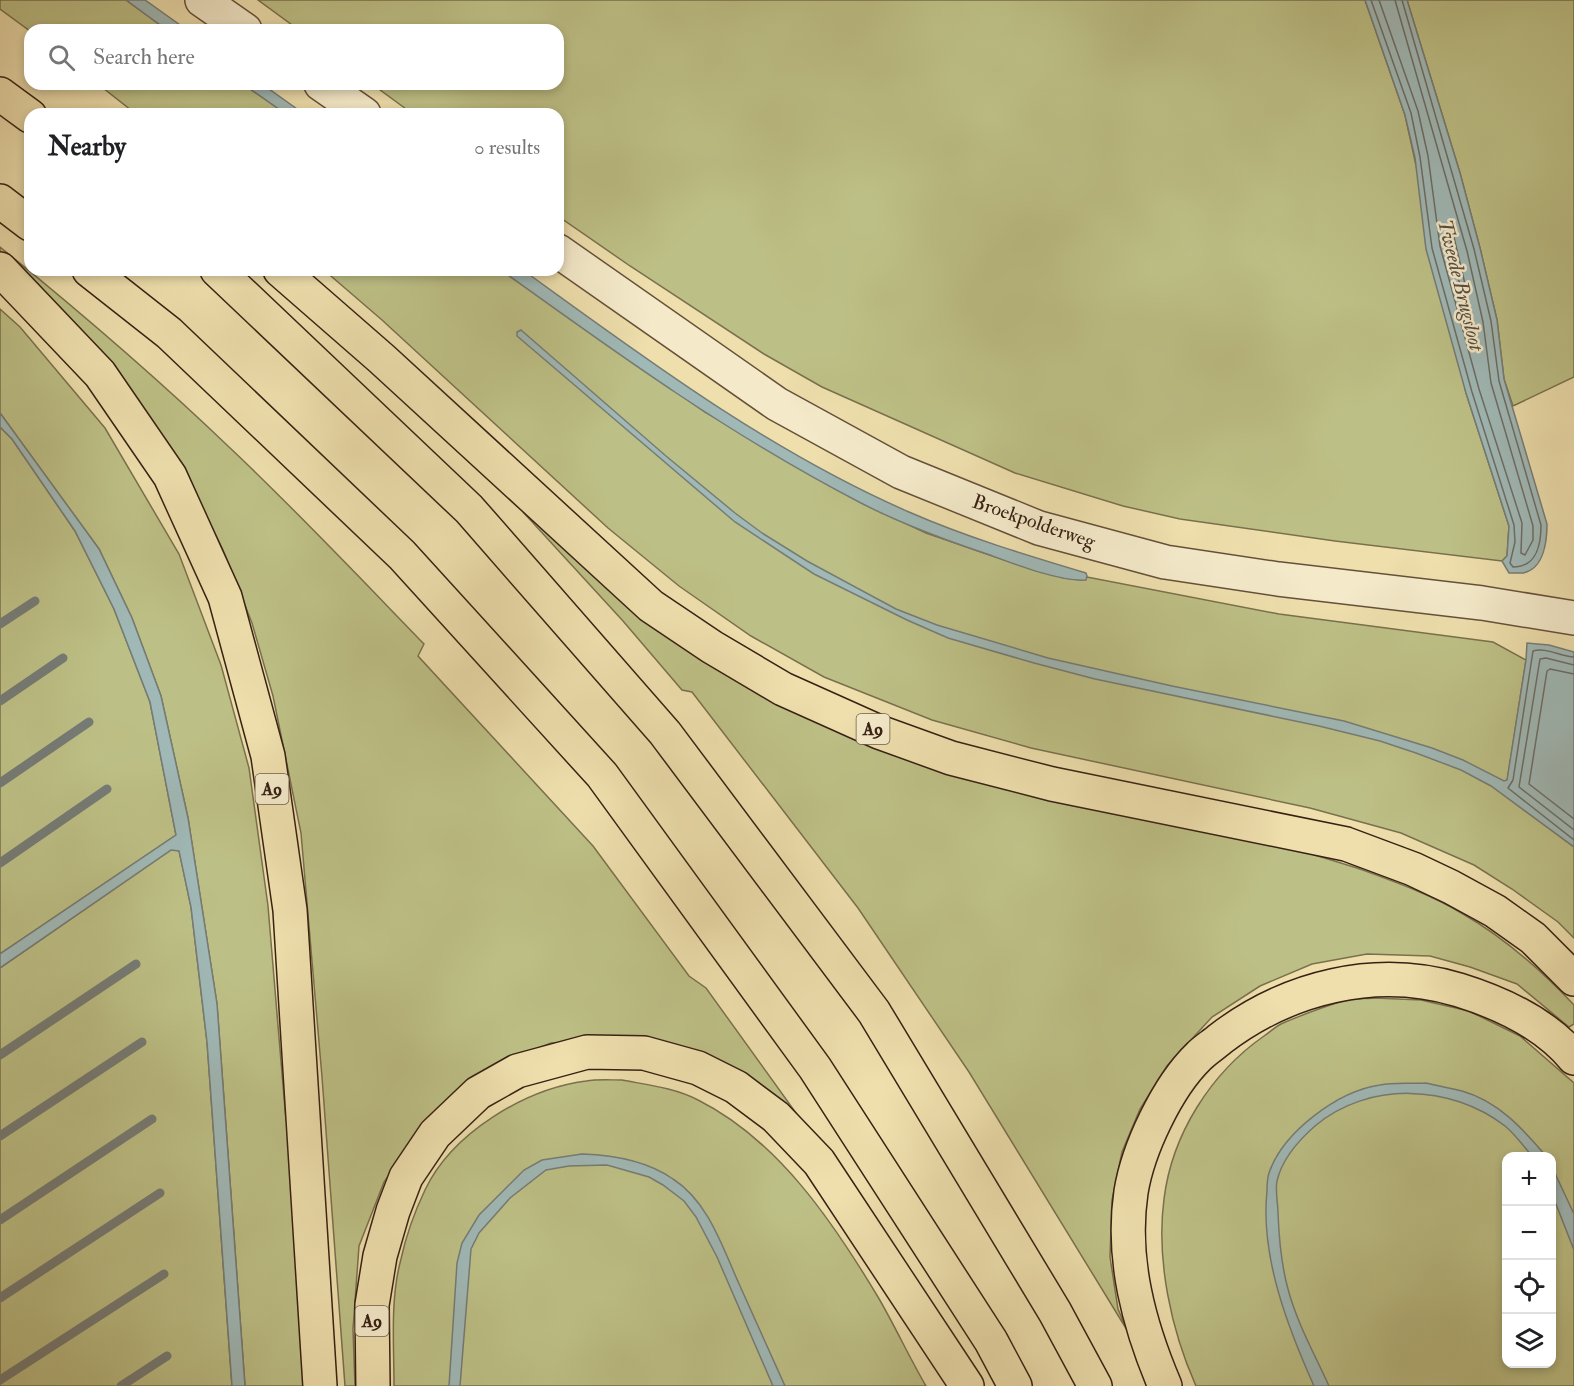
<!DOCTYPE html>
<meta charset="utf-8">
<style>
:root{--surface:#fff;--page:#f2f2f2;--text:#202124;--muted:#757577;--line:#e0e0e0}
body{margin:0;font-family:"IM FELL Double Pica",serif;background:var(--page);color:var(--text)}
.controls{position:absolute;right:18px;bottom:18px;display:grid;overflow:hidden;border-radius:12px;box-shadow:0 3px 9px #0003}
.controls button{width:54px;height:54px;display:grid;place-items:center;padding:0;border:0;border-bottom:2px solid var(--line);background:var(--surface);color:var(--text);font:30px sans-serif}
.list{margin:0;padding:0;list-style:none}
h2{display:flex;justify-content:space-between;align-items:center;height:78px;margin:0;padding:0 24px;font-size:26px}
h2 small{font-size:20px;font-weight:400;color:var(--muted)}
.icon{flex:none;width:33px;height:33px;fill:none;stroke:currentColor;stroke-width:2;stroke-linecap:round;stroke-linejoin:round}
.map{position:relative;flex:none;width:1574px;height:1386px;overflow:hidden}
.search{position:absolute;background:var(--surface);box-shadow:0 3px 9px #0003;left:24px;top:24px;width:540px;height:66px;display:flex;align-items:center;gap:15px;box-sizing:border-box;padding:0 21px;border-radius:18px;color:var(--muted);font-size:22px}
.panel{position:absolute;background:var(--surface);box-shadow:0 3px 9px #0003;left:24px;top:108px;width:540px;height:168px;border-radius:18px}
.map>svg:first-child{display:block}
.green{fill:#bdc086;stroke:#7a704d;stroke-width:1.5;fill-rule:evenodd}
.water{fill:#a0b9b7;stroke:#767c76;stroke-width:1.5}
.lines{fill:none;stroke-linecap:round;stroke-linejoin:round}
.shore{stroke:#6c6d66;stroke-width:1.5}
.stream{stroke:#767c76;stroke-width:9}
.minor-casing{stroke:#66503a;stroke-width:36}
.motorway-casing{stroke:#382114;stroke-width:36}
.minor{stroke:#f4eaca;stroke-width:33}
.motorway{stroke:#eedfad;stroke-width:33}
.labels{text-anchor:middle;stroke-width:5;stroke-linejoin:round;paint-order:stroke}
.shield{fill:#f4eaca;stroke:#705d4b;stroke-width:1.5}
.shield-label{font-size:18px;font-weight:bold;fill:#382114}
.street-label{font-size:20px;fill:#382114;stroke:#f4eaca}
.water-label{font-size:21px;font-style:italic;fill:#574f45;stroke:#f4eaca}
</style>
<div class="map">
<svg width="1574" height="1386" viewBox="0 0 1574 1386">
<rect width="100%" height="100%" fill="#eedfad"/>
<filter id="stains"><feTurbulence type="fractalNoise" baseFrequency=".00333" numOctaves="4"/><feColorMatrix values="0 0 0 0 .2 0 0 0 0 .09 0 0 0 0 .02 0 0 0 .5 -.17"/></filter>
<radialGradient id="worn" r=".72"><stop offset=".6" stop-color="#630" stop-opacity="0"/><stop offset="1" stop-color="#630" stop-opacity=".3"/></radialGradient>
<!-- green -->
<path class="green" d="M0,0h126l41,30 -137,1 -30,-22z
M258,0h1107l40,115 61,278 43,133 -2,30 -5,5 -167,-20 -155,-22 -57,-13 -108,-33 -193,-86 -58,-33 -134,-88 -72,-50v-102h-145l-41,-30h186v-54h-259z
M1407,0h167v377l-61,29 -9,-27 -7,-59 -17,-72 -20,-75z
M98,84h145l43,30h-150z
M0,247c79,64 156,130 229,200 67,63 131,131 195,197l-6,12 175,190 96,130 17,12 95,132 -171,-82 -79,5 -44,17 -81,62 -42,60 -25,64 -6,83 2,57h-10l-23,-309 -21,-244 -28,-137 -21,-73 -29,-73 -27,-55 -148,-199 -48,-45z
M324,270h177l204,142 155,90 66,31 78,27 60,18 17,2 6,-3 192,37 214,28 33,18 -21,135 69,52v91l-16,-16 -46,-33 -38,-24 -73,-32 -91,-25 -279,-60 -99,-28 -108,-43 -73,-41 -72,-50 -71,-58 -226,-208z
M0,309l20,18 85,101 74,126 42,111 28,103 19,138 18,215 3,1 21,264h-65l-28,-382 -29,-186 -27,-122 -29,-78 -33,-69 -99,-136z
M0,427l12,12 63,92 39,78 36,93 26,133 -176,119z
M523,512l86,74 129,92 619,190c36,13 73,26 106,46 42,24 78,56 111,91v19l-5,3 -52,-43 -47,-17 -40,-11 -63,-2 -55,10 -52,22 -48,31 -45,49 -27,43 -18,43 -10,48 -2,57 8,52 9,21 -158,-258 -111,-164 -166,-216 -10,-2 -59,-69z
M171,850h8l12,57 16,135 25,344h-232v-418z
M1375,998l46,2 48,11 51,25 54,47v303h-378c-25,-56 -40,-126 -32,-187 8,-65 47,-126 100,-163 6,-4 12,-10 19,-13 19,-8 40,-16 60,-22 10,-3 22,-2 32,-3zM1506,1156h46v208h-46z
M622,1080c26,5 53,8 76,20 80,40 135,122 180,197 17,29 31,60 48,89h-532c0,-42 -4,-87 7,-127 5,-23 14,-48 24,-69 27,-57 100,-101 161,-109 12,-2 24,-1 36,-1z"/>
<!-- water -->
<path class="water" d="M126,0h19l42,30h-20z
M1365,0h42l53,173 20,75 17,72 7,59 43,145c0,17 -3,45 -24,49 -4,0 -10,0 -14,0l-7,-12 5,-5 2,-30 -43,-133 -40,-144 -11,-91 -10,-43z
M243,84h19l42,30h-18z
M501,270h22c123,89 246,181 386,242 57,25 117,43 177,61l1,3 -1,4c-25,2 -72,-16 -96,-25 -45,-15 -89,-31 -131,-53 -126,-65 -243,-149 -358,-232z
M521,330l145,126 69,57 27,20 45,28 89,48 41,16 111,33 124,28 172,35 88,27 31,12 41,21 3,-1 19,-120 1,-17 22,2 25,7v195l-83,-61 -30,-16 -45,-17 -36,-12 -61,-15 -224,-47 -61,-16 -86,-25 -41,-18 -93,-46 -79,-52 -218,-186v-4z
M0,413l99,136 33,69 29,78 27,122 29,186 28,382h-13l-25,-344 -16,-135 -12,-56 -8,-1 -171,118v-14l176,-119 -26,-133 -36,-93 -39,-78 -63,-92 -12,-12z
M1426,1083c12,3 24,5 36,8 36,10 61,38 84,65h-14c-8,-9 -17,-22 -27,-30 -54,-42 -137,-45 -190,0 -16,14 -33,33 -38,55 -2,10 1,22 1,32 1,26 3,51 10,76 9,34 27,66 41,97h-15c-26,-58 -54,-130 -47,-195 0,-5 0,-12 2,-18 14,-41 69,-82 111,-88 14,-3 31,-1 46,-2z
M582,1154c31,1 64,6 91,25 36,23 50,70 67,107 15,33 30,67 45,100h-12l-56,-129 -21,-40 -12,-16 -21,-16 -14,-8 -42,-12 -38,1 -23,4 -36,28 -31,35 -8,16 -11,137h-11l8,-123 5,-20 17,-28 45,-45 18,-10z
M1552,1167l22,47v36l-22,-56z"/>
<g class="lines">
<!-- shore -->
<path class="shore" d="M1371,0l40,113 9,44 12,91 40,144 42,133 1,17 -5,21 3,4c24,0 28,-22 28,-42l-42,-144 -8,-60 -17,-72 -72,-249
M1379,0l39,111 10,45 12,90 39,143 43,134 -1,30 4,2 8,-15v-14l-42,-143 -8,-61 -16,-71 -72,-251
M1450,231l3,2 12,51 -2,3 -3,-2 -13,-51z
M1574,657c-14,-1 -29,-10 -41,-6l-20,129 -5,8 66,52
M1574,665l-28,-7 -6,1 -21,128 55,43
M1574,674l-24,-5 -3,2 -18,113 45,35"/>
<!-- stream -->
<path class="stream" d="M0,624l35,-23
M0,701l63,-43
M0,783l89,-61
M0,863l107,-74
M0,1055l136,-91
M0,1136l142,-94
M0,1220l152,-101
M0,1298l160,-105
M0,1380l164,-106
M121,1386l46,-30"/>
<!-- minor casing -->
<g class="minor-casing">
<path id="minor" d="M202,0l43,30
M321,84l43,30
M558,251l219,153 124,68 138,56 126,34 113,17 204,24 92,15"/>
</g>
<!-- motorway casing -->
<g class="motorway-casing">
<path id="motorway" d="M0,94l30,22
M0,201l30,23
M0,269l100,105 70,102 55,121 43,159 22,154 30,476
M89,270l80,63 233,222 200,220 213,293 176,273 24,45
M217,270l252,239 196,224 209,279 181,300 40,74
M280,270l102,89 269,247 61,41 71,42 96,43 72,26 101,26 294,60 67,25 38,18 44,24 38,27 41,41
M373,1386l-1,-81 8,-49 13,-45 13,-34 29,-43 43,-41 39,-22 70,-19 57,1 54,15 38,19 40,30 43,45 148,224
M1165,1386c-26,-61 -44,-127 -34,-194 7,-43 36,-105 68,-136 6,-6 14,-11 21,-17 68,-52 156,-74 239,-49 42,13 86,33 115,68"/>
</g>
<!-- minor -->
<use href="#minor" class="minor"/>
<!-- motorway -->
<use href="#motorway" class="motorway"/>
</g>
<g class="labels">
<!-- shield labels -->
<g class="shield">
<rect x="856.5" y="714" width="33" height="30" rx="4.5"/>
<rect x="255.5" y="774" width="33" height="30" rx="4.5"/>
<rect x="355.5" y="1306" width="33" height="30" rx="4.5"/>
</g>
<g class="shield-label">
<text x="873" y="735">A9</text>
<text x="272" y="795">A9</text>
<text x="372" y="1327">A9</text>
</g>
<!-- street labels -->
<g class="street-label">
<text transform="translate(1034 521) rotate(19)" y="7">Broekpolderweg</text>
</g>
<!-- water labels -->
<g class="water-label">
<text transform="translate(1461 285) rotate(76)" y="7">Tweede Brugsloot</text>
</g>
</g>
<rect width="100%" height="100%" filter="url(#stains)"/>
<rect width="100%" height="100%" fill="url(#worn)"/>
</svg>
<div class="controls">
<button>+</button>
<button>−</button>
<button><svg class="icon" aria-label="locate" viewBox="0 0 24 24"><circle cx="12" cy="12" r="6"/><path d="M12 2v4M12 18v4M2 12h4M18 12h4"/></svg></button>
<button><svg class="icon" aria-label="layers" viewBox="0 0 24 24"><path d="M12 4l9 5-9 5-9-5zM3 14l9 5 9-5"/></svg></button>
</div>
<div class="search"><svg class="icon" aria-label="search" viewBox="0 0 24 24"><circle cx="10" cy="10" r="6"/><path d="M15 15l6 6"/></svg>Search here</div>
<section class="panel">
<h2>Nearby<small>0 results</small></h2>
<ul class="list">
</ul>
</section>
</div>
